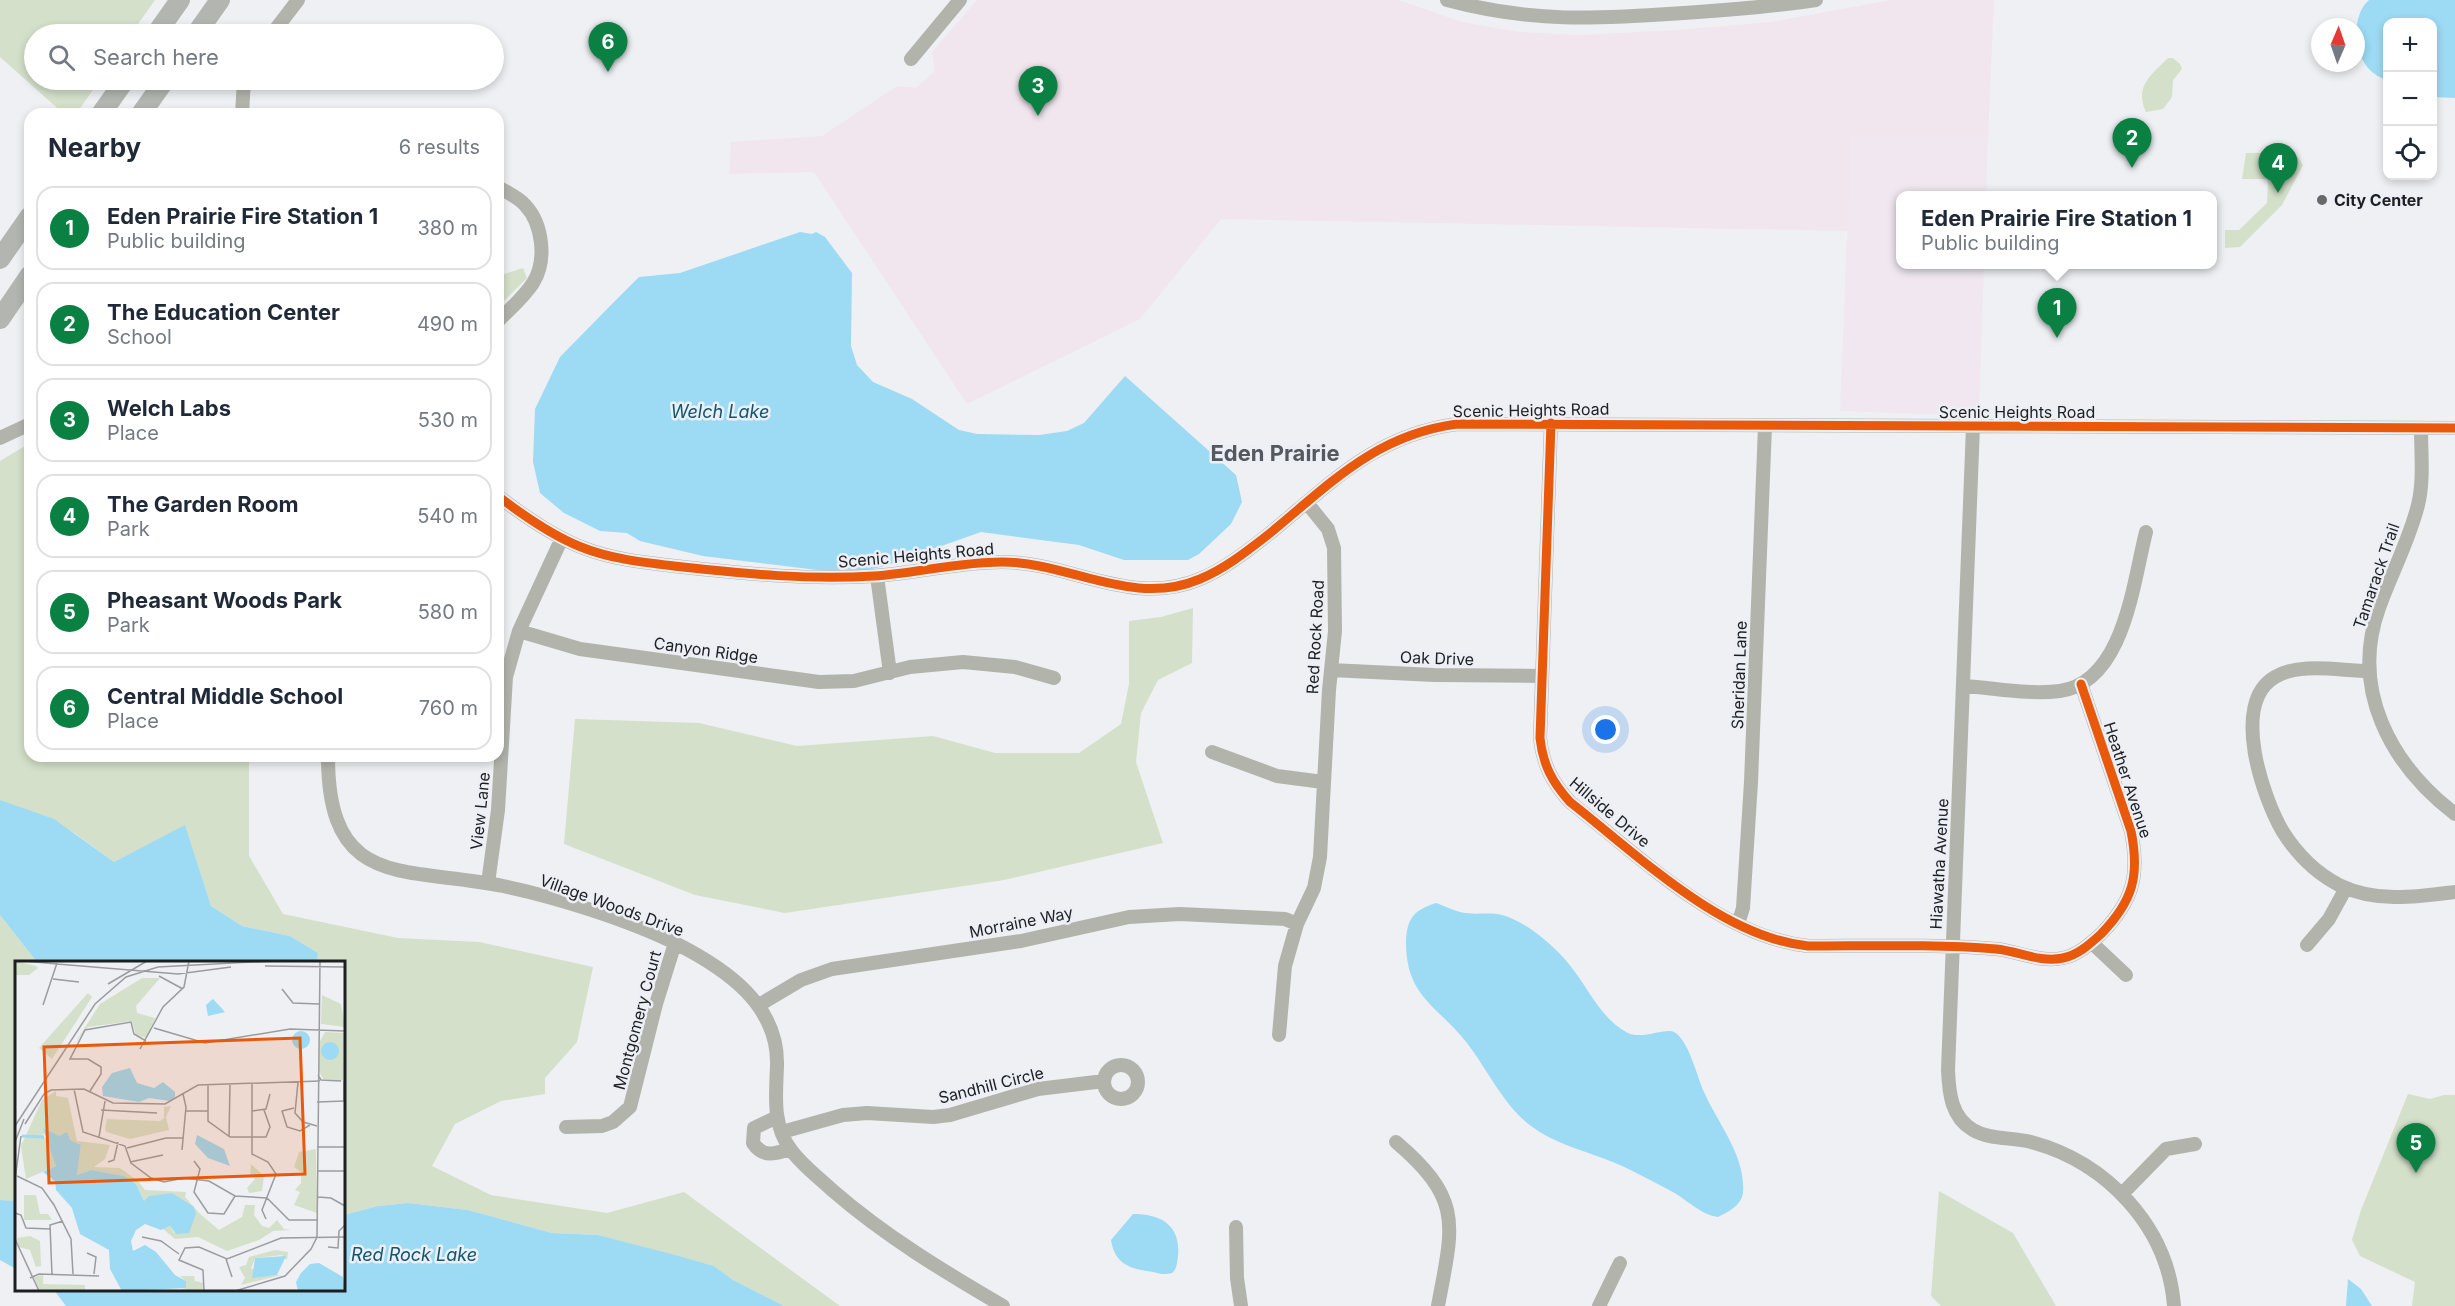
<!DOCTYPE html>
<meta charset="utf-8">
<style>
:root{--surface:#fff;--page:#f6f6f7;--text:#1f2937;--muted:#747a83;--line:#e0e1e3;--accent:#0b8043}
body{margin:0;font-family:Inter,sans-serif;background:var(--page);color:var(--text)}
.controls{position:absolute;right:18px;top:18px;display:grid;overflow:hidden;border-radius:12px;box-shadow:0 3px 9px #0003}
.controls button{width:54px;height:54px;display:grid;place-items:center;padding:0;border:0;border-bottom:2px solid var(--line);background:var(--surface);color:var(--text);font:30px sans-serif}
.compass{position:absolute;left:2311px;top:18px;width:54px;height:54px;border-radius:50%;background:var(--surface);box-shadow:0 3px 9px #0003;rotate:2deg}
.you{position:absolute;left:1606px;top:730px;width:21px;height:21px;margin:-15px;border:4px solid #fff;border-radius:50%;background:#1a73e8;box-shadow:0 0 0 9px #1a73e833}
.badge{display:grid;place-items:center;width:39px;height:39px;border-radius:50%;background:var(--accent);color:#fff;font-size:20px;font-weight:700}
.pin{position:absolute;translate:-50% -50px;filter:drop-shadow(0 2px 3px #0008)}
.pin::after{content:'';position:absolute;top:32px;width:21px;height:18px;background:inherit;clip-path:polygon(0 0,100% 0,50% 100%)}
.popup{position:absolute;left:1896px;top:191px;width:321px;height:78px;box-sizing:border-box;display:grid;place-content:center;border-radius:12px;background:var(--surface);filter:drop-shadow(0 2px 4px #0005);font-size:20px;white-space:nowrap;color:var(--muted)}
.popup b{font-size:22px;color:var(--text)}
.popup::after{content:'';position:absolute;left:50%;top:100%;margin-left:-12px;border:12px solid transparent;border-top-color:var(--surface)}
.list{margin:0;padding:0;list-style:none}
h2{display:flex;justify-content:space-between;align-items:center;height:78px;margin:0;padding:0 24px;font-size:26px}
h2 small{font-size:20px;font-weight:400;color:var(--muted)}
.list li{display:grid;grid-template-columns:39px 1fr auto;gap:18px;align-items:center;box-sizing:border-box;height:84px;margin:0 12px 12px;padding:0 12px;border:2px solid var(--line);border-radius:18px}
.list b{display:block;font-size:22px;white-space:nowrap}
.list p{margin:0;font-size:20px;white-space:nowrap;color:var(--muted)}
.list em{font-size:20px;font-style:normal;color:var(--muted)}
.icon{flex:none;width:33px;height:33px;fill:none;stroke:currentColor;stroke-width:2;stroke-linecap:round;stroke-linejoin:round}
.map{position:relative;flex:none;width:2455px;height:1306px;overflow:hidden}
.search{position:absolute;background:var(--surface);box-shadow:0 3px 9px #0003;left:24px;top:24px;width:480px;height:66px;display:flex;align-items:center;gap:15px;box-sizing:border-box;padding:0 21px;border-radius:33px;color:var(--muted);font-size:22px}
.panel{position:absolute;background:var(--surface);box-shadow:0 3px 9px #0003;left:24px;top:108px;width:480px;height:654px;border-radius:18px}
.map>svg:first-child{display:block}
.commercial{fill:#f0e7f1}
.industrial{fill:#f2e6ee}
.green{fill:#d4e0ca}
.water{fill:#9ddaf3}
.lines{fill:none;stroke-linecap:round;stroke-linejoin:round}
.minor{stroke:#b2b4ac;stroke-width:14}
.highway{stroke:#b3b5b0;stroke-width:20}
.cycleway-casing{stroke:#eceff5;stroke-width:13}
.cycleway{stroke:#e8590c;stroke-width:9}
.poi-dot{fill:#66686a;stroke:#eceff5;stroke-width:2}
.labels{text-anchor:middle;stroke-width:5;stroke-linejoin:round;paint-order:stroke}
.poi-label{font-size:16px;font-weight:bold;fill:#1d1e20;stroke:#eceff5;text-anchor:start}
.street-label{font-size:16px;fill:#1d1e20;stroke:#eceff5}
.water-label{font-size:18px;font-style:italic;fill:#10576f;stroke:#eceff5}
.district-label{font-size:22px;font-weight:bold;fill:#55585d;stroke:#eceff5}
.inset-river{fill:none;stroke:#9ddaf3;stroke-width:3}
.inset-road{fill:none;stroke:#9a9c9f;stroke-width:1.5}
.view{fill:#e8590c;fill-opacity:0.15;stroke:#e8590c;stroke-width:3}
.inset-edge{fill:none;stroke:#1d1e20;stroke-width:3}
</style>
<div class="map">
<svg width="2455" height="1306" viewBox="0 0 2455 1306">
<rect width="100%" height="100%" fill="#eef0f3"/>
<!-- commercial -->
<path class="commercial" d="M1851,137l137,1 -2,57 -85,1v68l83,1 -5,151 -139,-5z"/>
<!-- industrial -->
<path class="industrial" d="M977,0h422l63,22 58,10 56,3 101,-5 94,-8 120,-22h103l-6,138 -137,-1 -3,94 -627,-12 -81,100 -173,85 -153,-232 -85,2 2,-32 91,-6 75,-50 19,2 19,-17 -3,-19z"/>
<!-- green -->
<path class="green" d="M0,0h155l-24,34h-97v46h66l-24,34h-12l-64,-57z
M2168,58h5l7,6 2,5 -9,11 -1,17 -9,12 -17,3c-12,-26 6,-38 22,-54z
M2246,153h39l12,3 6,9 -21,40 -42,42 -15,1v-18h14l28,-27 1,-24h-26z
M523,268l4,10 -29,29v-31z
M30,443v313h219v100l34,58 115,24 81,4 114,25 -16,75 -32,36v16l-44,7 -46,23 -23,42 59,29 116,18 77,-21 156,114h-56l-51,-26 -19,-14 -116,-31 -46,-2 -84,-23 -60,-7 -30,3 -34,9v-253h-27l1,-9 -28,-17 -48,-10 -31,-20 -26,-80 -71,36 -41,-30 -73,-32v-339z
M1193,608l-1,55 -34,17 -17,33 -5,49 27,81 -159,37 -219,33 -90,-18 -131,-51 11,-125 124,4 98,23 136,-10 62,17h84l42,-29 8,-40v-63l32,-4z
M0,915l37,47h-21v239l-16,-1z
M2408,1094l22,5 14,-4h11v211h-43l3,-24 -55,-26 -8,-16 9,-30z
M1939,1191l74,42 43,73h-115l-10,-10z"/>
<!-- water -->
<path class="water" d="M2369,0h86v98l-22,-1 -1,-75h-44l-1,59c-5,-3 -12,-6 -16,-10 -18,-16 -20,-56 -2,-71z
M800,232l12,2 4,-2 9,5 27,36 -1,73 6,19 16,17 39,17 47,31 18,4 62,1 28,-4 17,-8 41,-47 111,99 6,27 -11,22 -32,30 -11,6h-64l-45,-15 -98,-13 -96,34 -35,8 -147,-18 -63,-15 -13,-8 -27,-2 -36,-18 -24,-20 -7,-31 2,-53 25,-52 50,-51 29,-29 41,-4z
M0,800l54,19 60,43 71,-37 26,81 31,20 48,10 28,17 -1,9h-280l-37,-47z
M1436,903c9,3 20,9 30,10 12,2 24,-1 36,2 23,6 51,30 66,48 19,22 31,54 58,69 15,9 39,-5 48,0 15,8 23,45 30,60 14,32 42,64 39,101 -2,13 -15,19 -25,24 -19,-3 -30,-17 -47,-26 -21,-11 -44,-24 -66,-32 -26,-10 -51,-16 -74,-33 -27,-20 -44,-57 -64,-83 -30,-38 -61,-46 -61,-101 1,-24 8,-32 30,-39z
M0,1200l16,1v68l-16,-9z
M408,1203l60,7 84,23 46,2 77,20 39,11 19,14 51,26h-718l-12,-16h290v-75l34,-9z
M1133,1214c28,0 48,11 45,42 -1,7 -1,13 -6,17 -7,2 -12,1 -19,-1 -22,-3 -38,-7 -42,-32z
M2348,1279l13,10 11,17h-26z"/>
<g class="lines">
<!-- minor -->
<path class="minor" d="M1447,0c86,23 149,19 237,13 44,-3 88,-6 132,-13
M272,34l26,-34
M911,59l49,-59
M242,114l2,-34
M498,187c8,5 20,10 27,18 18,19 22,56 8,78 -9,14 -23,26 -35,38
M1551,423l-11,315c3,27 12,44 30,64 68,53 151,135 238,144 63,0 126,-2 188,3 22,2 44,14 67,9 15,-3 27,-14 38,-24 32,-33 39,-58 30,-103l-50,-147
M1973,426l-25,644c1,23 3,47 25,60 17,10 39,7 58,12 75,20 137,84 143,164
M2421,428c0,25 3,53 -3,77 -9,36 -27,69 -39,103 -29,81 11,156 76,206
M0,438l30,-14
M498,496c26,20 53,39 83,51 32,13 68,16 102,20 64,7 126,13 191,9 42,-3 85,-14 128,-14 68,0 130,46 198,17 26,-11 47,-28 69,-45 61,-50 106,-99 188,-110l998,4
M877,576l13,97
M519,631l61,18 239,33 35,-1 56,-14 53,-5 52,5 39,11
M1331,670l103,5 108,1
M2369,671c-29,0 -69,-9 -94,6 -45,26 -12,121 8,155 14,22 33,41 56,53 37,18 77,12 116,7
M1965,686c30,2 65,9 95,5 64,-9 73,-108 86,-159
M1212,752l65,24 46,6
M328,756c0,135 77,110 175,130 53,11 126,34 174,58 49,25 102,61 100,122 -1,29 -5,59 14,84 11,15 27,27 41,40 53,46 111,81 171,116
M488,883l10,-73 8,-133 13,-46 43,-93
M1738,924l5,-16 8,-126 14,-356
M2092,943l34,32
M2307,945l22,-26 17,-31
M759,1005l42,-25 31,-11 189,-28 108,-24 51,-3 105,5 12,5
M1279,1035l6,-69 12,-42 17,-36 6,-31 9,-167 6,-59 -1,-83 -6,-19 -21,-26
M1104 1082a17 17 0 1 1 34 0a17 17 0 1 1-34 0Z
M777,1117l-23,11 -1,15c10,15 22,11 37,6
M566,1127l36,-1 11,-4 17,-15 26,-103 19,-61
M782,1132l61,-17 24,-2 66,4 17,-2 88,-26 66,-8
M1396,1142c68,58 57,83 42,164
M2122,1194l44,-45 29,-5
M1236,1227l1,51 4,28
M1599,1306l21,-43"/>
<!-- highway -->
<path class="highway" d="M156,34l24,-34
M196,34l24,-34
M101,114l24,-34
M141,114l24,-34
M0,259l30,-43
M0,319l30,-44"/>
<!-- cycleway casing -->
<g class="cycleway-casing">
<path id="cycleway" d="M1551,423l-11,315c3,27 12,44 30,64 68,53 151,135 238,144 63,0 126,-2 188,3 22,2 44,14 67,9 15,-3 27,-14 38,-24 32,-33 39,-58 30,-103l-50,-147
M498,496c26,20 53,39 83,51 32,13 68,16 102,20 64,7 126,13 191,9 42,-3 85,-14 128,-14 68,0 130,46 198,17 26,-11 47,-28 69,-45 61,-50 106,-99 188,-110l998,4"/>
</g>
<!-- cycleway -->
<use href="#cycleway" class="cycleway"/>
</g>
<!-- markers -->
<circle class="poi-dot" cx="2322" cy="200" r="6"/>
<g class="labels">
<!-- poi labels -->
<g class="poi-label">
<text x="2334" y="206">City Center</text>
</g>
<!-- street labels -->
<g class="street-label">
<text transform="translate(1531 410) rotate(-1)" y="6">Scenic Heights Road</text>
<text x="2017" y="418">Scenic Heights Road</text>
<text transform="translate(916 555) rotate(-5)" y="6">Scenic Heights Road</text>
<text transform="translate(2376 576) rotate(-71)" y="6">Tamarack Trail</text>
<text transform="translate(1315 637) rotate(-87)" y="6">Red Rock Road</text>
<text transform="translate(706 650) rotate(8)" y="6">Canyon Ridge</text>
<text transform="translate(1437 658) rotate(2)" y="6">Oak Drive</text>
<text transform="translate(1739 675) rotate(-88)" y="6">Sheridan Lane</text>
<text transform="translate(2128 780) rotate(72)" y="6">Heather Avenue</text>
<text transform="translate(480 811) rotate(-84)" y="6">View Lane</text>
<text transform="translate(1610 812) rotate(40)" y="6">Hillside Drive</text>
<text transform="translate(1939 864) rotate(-87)" y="6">Hiawatha Avenue</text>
<text transform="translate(612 905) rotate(20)" y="6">Village Woods Drive</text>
<text transform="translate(1021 922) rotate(-11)" y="6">Morraine Way</text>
<text transform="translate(637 1020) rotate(-75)" y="6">Montgomery Court</text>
<text transform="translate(991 1085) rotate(-14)" y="6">Sandhill Circle</text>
</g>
<!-- water labels -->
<g class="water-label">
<text x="720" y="418">Welch Lake</text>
<text x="414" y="1261">Red Rock Lake</text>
</g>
<!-- district labels -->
<g class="district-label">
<text x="1275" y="461">Eden Prairie</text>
</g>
</g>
<!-- overview -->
<g transform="translate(15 961)">
<rect width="330" height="330" fill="#eef0f3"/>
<path d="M0,0l21,5 2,2 -9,7h-14zM127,17h18l-24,28 1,7 18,5 -8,20 -11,-3 -4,-14 -44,6 -13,16 25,-39zM73,32l4,4 -40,62 -13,-11zM307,34l19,9 4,23 -24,-3zM310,71l20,1v48l-22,-2 -4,-8 1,-30zM41,130v5l12,2 9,43 33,4 -5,14 -11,8 26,1 18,13 7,9 41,2 -1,5 14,16 20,17 23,-13 3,-12h10l-1,10 8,11 7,2 8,-8 7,9 7,1 -18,1 -14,9 -32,11 -29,-14 -23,2 -12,-10 7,-3 4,7 15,-6 7,-13 -24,-21 -28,8 -8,-17 -13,-8 -32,-6 -14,5 4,-30 -22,-9 -17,-2 10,13 4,19 -30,13 -5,-33 21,-46zM156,145l-5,11 3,13 -39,9 -24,-7 -1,-4 2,-9 53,2 4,-3v-11zM301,188l1,64 -23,-8 6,-13 -5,-2 6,-7v-11l-7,-5 5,-15zM236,203l13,12 -2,15 -13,2 -2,-5 8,-9 -5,-4zM9,234h12l4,19h8l4,6h-28zM15,275l10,5 1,25 -5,1 -6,-17 -11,-3 -2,-9zM260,289l13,2 -1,8 -5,-5 -27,3 -4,10 10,8 21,-1 -41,10 4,-7 -6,-11 7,-2 3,-8zM28,314v9l42,1v6h-45l-6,-14zM165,315h14l1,5 9,2 -2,8h-26l10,-3v-7z" fill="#d4e0ca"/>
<path d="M198,38l12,13 -17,4 -2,-11zM277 79a9 9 0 1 1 18 0a9 9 0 1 1-18 0ZM306 90a9 9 0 1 1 18 0a9 9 0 1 1-18 0ZM115,107l7,15 17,5 9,-6 12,10v5l-5,4 -21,-3 -10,4 -36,-6 -1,-9 10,-14zM28,167l16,8 8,-4 3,8 11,5 -4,30 14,-5 33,6 12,8 8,17 5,-5 23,-3 22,14 2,7 -7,19 -13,1 -6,-8 -9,4 -16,-6 -9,6 -5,11 2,10 12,-6 11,7 19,23 11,6v7l-64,3 -12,-22 -1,-19 -29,-16 -8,-26 -16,-18 -1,-9 -12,-9 13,-6zM182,174l27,14 6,17 -22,-8 -13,-14zM271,295l-9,19 -25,3 3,-20zM304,302l24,14 2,14h-47l-2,-9 5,-9 9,-9z" fill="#9ddaf3"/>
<path class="inset-river" d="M7,175l22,1"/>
<path class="inset-road" d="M10,0l32,3M42,3l121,10 53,-7M250,5l80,1M144,15l24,13M38,18l26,3M93,23l39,-23M267,28l11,14 26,1M28,44l14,-42M139,67l51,15 85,-14 55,2M125,88l23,-42 21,-20 5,-26M303,114l3,5 20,1M283,121l-3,31 8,9 14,4M237,123v70l16,8 8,12 -14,36 4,9M193,124v36l22,16h36l4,-10 -6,-17M59,128l9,43 42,14 6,17 20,15 13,4 20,-4 25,3 26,15 32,2 22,22h29M75,130l11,-17v-7l-13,-8h-18l15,-29 46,-8 3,12 12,7M329,140v-20M302,141l28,-1M279,147l-12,3 5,16 13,4 10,-6M86,149l56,3M171,150h22M237,150l14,-2 4,-15M10,163l19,-30 7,-4 33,-1 29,14 52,1 33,-19 122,-4M0,165l80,-122 31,-27 32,-10 114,-6M84,176l6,-36M214,176l1,-53M0,181l9,-23M302,186h28M112,187l39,-10h17M167,189l4,-43 -3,-13M179,200l6,8 -6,23 14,21 16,1 11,-18M93,201l6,-2 4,-18M115,201l33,-7M303,210h27M2,215l25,12 12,17 17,34 2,35M0,218l6,-43M303,236l13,1 14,8M0,252l6,2 5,13 24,1M127,276l19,4 18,13M0,278l24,52M313,286l10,1 1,-17 6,-6M72,292l9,4 -2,17M211,298l6,18M37,314l-2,-50 13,-4M15,317l9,-4 60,2M189,330l-1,-21 -24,-10 6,-12 14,-1 28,12 54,-21 64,-1M220,330l50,-15 26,-27 6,-12 3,-276"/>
<path class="view" d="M285,77l5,136 -256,9 -5,-136z"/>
<rect width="330" height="330" class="inset-edge"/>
</g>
</svg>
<div class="controls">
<button>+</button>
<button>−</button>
<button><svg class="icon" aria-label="locate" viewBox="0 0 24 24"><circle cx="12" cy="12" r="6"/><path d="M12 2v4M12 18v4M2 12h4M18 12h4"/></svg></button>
</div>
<svg class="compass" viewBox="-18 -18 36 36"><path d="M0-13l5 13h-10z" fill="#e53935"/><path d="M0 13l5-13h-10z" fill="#747a83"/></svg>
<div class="you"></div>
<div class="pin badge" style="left:2057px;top:338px">1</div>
<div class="popup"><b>Eden Prairie Fire Station 1</b>Public building</div>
<div class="pin badge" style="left:2132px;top:168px">2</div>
<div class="pin badge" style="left:1038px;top:116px">3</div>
<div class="pin badge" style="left:2278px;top:193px">4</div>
<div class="pin badge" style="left:2416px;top:1173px">5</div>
<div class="pin badge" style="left:608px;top:72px">6</div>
<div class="search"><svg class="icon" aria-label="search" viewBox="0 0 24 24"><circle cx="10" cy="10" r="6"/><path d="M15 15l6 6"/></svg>Search here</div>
<section class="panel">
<h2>Nearby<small>6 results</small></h2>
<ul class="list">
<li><span class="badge">1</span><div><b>Eden Prairie Fire Station 1</b><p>Public building</p></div><em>380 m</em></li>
<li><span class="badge">2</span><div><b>The Education Center</b><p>School</p></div><em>490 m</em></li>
<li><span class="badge">3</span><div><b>Welch Labs</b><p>Place</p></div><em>530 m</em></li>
<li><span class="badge">4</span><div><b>The Garden Room</b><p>Park</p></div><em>540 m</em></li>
<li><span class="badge">5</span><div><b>Pheasant Woods Park</b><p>Park</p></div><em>580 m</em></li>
<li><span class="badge">6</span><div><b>Central Middle School</b><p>Place</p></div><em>760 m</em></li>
</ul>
</section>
</div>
